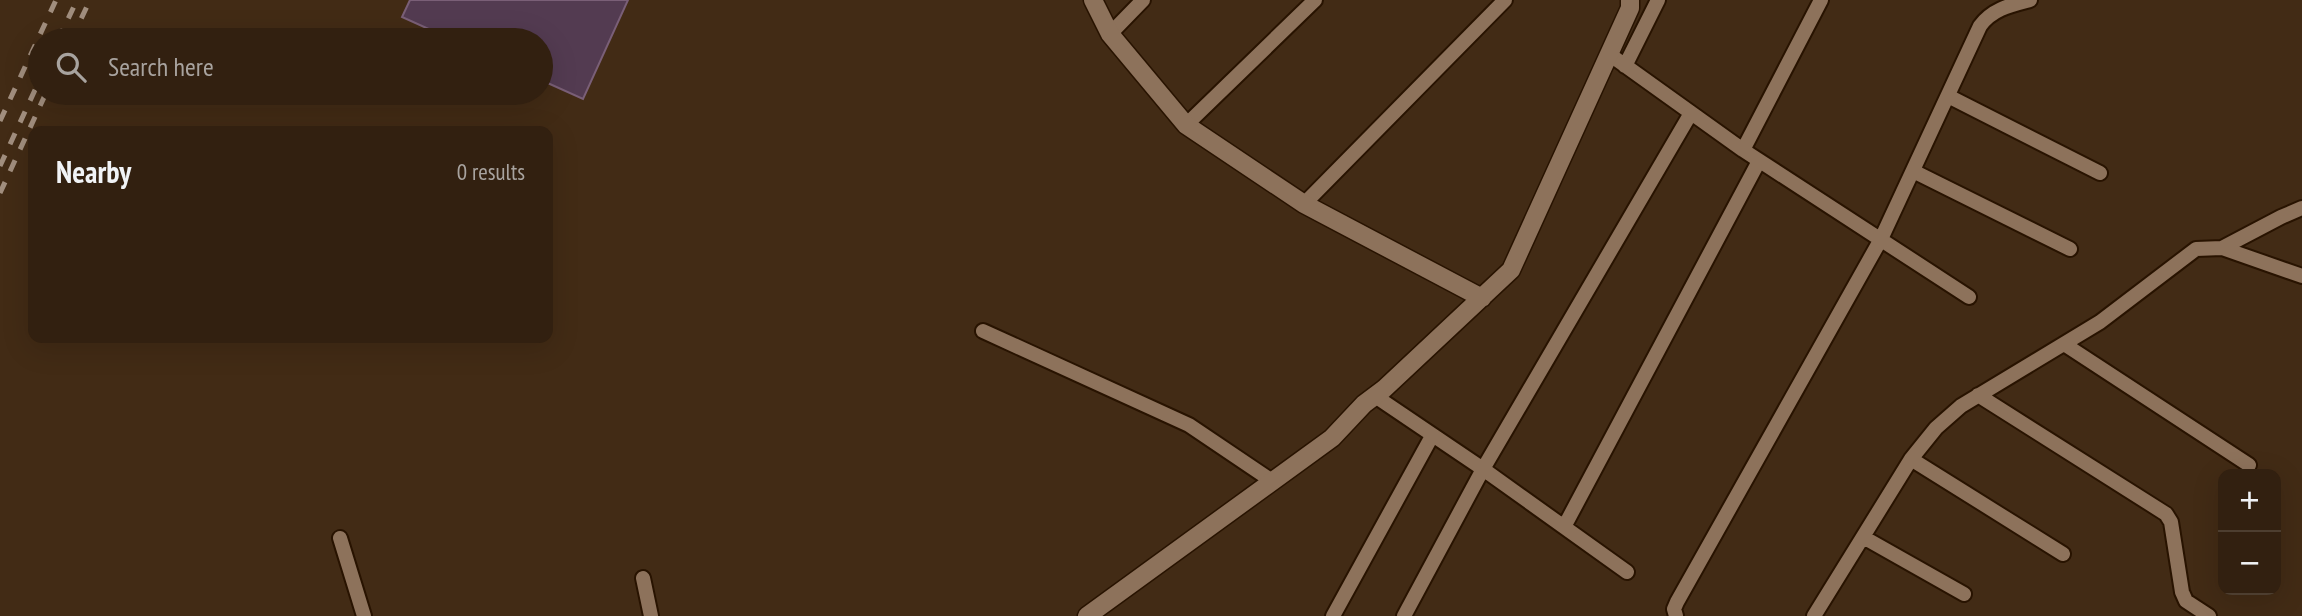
<!DOCTYPE html>
<meta charset="utf-8">
<style>
:root{--surface:#322010;--page:#3a2819;--text:#f1f3f6;--muted:#a8a39f;--line:#4d3e30}
body{margin:0;font-family:"PT Sans Narrow",sans-serif;background:var(--page);color:var(--text)}
.controls{position:absolute;right:21px;bottom:21px;display:grid;overflow:hidden;border-radius:14px;box-shadow:0 7px 28px #0002}
.controls button{width:63px;height:63px;display:grid;place-items:center;padding:0;border:0;border-bottom:2px solid var(--line);background:var(--surface);color:var(--text);font:35px sans-serif}
.list{margin:0;padding:0;list-style:none}
h2{display:flex;justify-content:space-between;align-items:center;height:91px;margin:0;padding:0 28px;font-size:30px}
h2 small{font-size:23px;font-weight:400;color:var(--muted)}
.icon{flex:none;width:38px;height:38px;fill:none;stroke:currentColor;stroke-width:2;stroke-linecap:round;stroke-linejoin:round}
.map{position:relative;flex:none;width:2302px;height:616px;overflow:hidden}
.search{position:absolute;background:var(--surface);box-shadow:0 7px 28px #0002;left:28px;top:28px;width:525px;height:77px;display:flex;align-items:center;gap:18px;box-sizing:border-box;padding:0 24px;border-radius:38px;color:var(--muted);font-size:26px}
.panel{position:absolute;background:var(--surface);box-shadow:0 7px 28px #0002;left:28px;top:126px;width:525px;height:217px;border-radius:14px}
.map>svg:first-child{display:block}
.building{fill:#533b51;stroke:#7a5f77;stroke-width:2}
.lines{fill:none;stroke-linecap:round;stroke-linejoin:round}
.street-casing{stroke:#281300;stroke-width:18}
.secondary-casing{stroke:#281300;stroke-width:21}
.street{stroke:#8d725b;stroke-width:14}
.secondary{stroke:#8d725b;stroke-width:18}
.rail{stroke:#a18e7e;stroke-width:5;stroke-dasharray:12 12;stroke-linecap:butt}
</style>
<div class="map">
<svg width="2302" height="616" viewBox="0 0 2302 616">
<rect width="100%" height="100%" fill="#422b15"/>
<!-- building -->
<path class="building" d="M410,0h218l-45,99 -42,-19v-40h-88l-51,-23z"/>
<g class="lines">
<!-- street casing -->
<g class="street-casing">
<path id="street" d="M1110,34l33,-34
M1609,54l134,96 226,147
M1625,66l33,-66
M1948,96l152,77
M1186,125l129,-125
M1743,150l78,-150
M1913,171l157,78
M1304,204l201,-204
M2222,248l59,-31 21,-9
M983,331l206,94 83,56
M2064,344l185,121
M1978,395l188,119 5,8 11,70 4,9 23,15
M1375,396l108,73 144,103
M1911,459l152,95
M1564,527l195,-366
M1863,537l101,57
M340,538l24,78
M643,578l8,38
M1333,616l99,-180
M1404,616l79,-147 208,-356
M1676,616l-2,-7 3,-7 204,-363 99,-213c12,-17 31,-21 50,-26
M1814,616l97,-157 25,-31 25,-22 139,-84 96,-73 26,-1 80,28"/>
</g>
<!-- secondary casing -->
<g class="secondary-casing">
<path id="secondary" d="M1093,0l17,34 76,91 118,79 178,94
M1087,616l245,-178 32,-34 20,-15 127,-119 119,-262v-8"/>
</g>
<!-- street -->
<use href="#street" class="street"/>
<!-- secondary -->
<use href="#secondary" class="secondary"/>
<!-- rail -->
<path class="rail" d="M58,40l19,-40
M71,40l19,-40
M0,121l56,-121
M0,166l40,-87
M0,193l46,-100"/>
</g>
</svg>
<div class="controls">
<button>+</button>
<button>−</button>
</div>
<div class="search"><svg class="icon" aria-label="search" viewBox="0 0 24 24"><circle cx="10" cy="10" r="6"/><path d="M15 15l6 6"/></svg>Search here</div>
<section class="panel">
<h2>Nearby<small>0 results</small></h2>
<ul class="list">
</ul>
</section>
</div>
